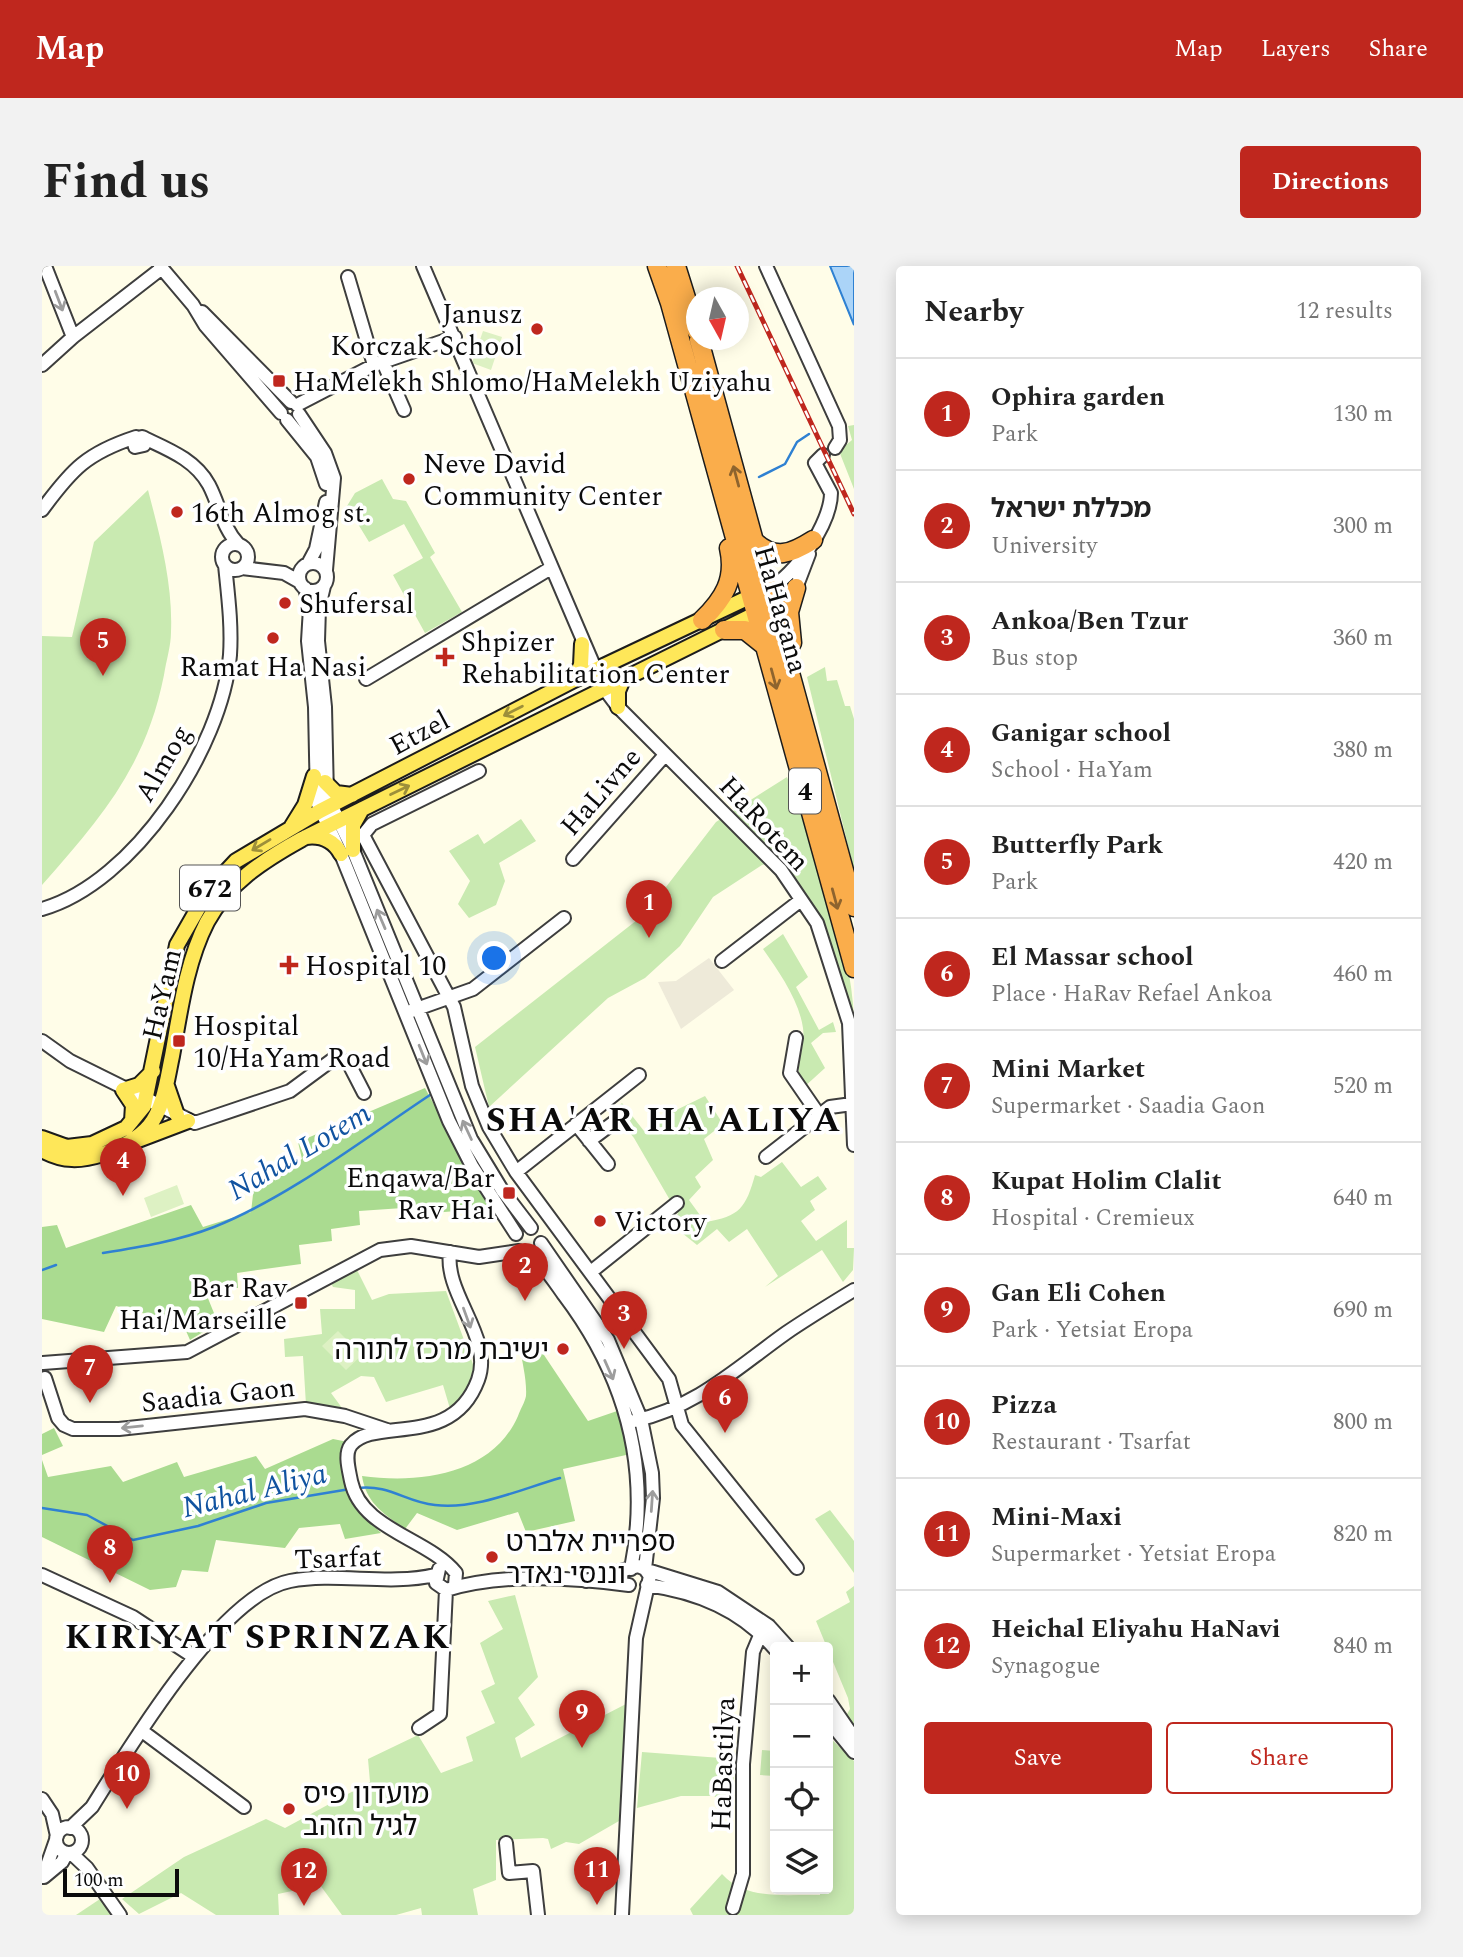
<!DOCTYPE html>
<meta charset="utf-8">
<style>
:root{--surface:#fff;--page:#f2f2f2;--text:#222;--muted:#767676;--line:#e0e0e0;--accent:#bf271e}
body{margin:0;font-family:Spectral,"Noto Sans Hebrew",serif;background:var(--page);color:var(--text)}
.controls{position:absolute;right:21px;bottom:21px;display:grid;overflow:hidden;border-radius:7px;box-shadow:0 4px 18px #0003}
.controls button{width:63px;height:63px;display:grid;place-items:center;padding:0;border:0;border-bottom:2px solid var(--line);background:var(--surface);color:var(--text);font:35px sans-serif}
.compass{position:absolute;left:644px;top:21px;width:63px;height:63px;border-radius:50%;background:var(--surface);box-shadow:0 4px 18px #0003;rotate:172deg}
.scale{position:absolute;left:21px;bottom:18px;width:116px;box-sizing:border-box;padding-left:7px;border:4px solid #0b0b0b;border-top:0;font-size:19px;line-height:24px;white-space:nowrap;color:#0b0b0b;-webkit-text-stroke:5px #fff;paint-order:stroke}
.you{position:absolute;left:453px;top:693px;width:24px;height:24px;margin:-18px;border:5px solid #fff;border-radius:50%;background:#1a73e8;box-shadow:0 0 0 10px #1a73e833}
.badge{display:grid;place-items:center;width:46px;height:46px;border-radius:50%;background:var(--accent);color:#fff;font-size:23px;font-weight:700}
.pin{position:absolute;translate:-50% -58px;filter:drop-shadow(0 2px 4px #0008)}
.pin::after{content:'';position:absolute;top:37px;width:24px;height:21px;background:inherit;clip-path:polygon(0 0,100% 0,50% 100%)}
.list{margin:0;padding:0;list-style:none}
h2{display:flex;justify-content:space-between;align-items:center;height:91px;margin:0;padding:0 28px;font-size:30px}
h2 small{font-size:23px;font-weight:400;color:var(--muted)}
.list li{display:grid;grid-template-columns:46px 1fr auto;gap:21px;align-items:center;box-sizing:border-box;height:112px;padding:0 28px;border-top:2px solid var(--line)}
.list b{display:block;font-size:26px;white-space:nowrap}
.list p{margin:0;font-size:23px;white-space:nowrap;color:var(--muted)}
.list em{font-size:23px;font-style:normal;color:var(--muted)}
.actions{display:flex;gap:14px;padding:21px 28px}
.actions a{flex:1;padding:16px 0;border:2px solid var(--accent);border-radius:7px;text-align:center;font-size:24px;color:var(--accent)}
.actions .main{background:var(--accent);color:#fff}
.icon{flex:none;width:38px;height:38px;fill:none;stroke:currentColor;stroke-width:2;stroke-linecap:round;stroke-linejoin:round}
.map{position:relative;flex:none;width:812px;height:1649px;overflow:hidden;border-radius:7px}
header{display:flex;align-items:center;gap:42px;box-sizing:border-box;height:98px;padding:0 35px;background:var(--accent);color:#fff}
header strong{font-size:33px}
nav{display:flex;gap:38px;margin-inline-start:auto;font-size:24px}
.intro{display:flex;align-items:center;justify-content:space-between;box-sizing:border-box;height:168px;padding:0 42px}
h1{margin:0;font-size:49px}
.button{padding:18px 32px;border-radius:7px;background:var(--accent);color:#fff;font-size:24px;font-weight:700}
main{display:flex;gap:42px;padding:0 42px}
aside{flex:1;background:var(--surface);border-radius:7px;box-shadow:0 4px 18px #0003}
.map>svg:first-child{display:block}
.green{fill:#c9eab1}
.forest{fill:#aadb90}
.pitch{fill:#ddf1c3}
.plaza{fill:#eeead9}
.water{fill:#abd4f8;stroke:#2f81d2;stroke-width:2}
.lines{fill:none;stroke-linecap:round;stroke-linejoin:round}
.stream{stroke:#2f81d2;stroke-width:2.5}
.minor-casing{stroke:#3e3e3e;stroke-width:16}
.major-casing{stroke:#1c1c1c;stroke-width:18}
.highway-casing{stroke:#1c1c1c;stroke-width:21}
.minor{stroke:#fff;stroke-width:12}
.major{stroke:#fee759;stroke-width:14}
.highway{stroke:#faad4b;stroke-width:18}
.rail-casing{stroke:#bf271e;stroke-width:5}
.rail{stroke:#fff;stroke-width:2.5;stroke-dasharray:8;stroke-linecap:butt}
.oneway{stroke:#9d9d9d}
.oneway2{stroke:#8e642e}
.oneway3{stroke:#9d8f3a}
.poi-dot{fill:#bf271e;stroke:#fff;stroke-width:2.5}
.labels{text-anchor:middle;stroke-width:7;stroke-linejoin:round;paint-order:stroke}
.shield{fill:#fff;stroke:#545454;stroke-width:2}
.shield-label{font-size:26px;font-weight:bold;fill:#0b0b0b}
.poi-label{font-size:28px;fill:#0b0b0b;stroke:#fff;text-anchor:start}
.street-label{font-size:28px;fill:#0b0b0b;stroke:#fff}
.water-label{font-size:30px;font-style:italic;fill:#1153a0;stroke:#fff}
.district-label{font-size:35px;font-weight:bold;letter-spacing:2px;fill:#0b0b0b;stroke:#fff}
</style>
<header>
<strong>Map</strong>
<nav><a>Map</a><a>Layers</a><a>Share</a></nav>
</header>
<div class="intro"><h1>Find us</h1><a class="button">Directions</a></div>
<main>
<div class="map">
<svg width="812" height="1649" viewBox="0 0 812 1649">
<rect width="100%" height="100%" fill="#fffde8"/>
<!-- green -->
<path class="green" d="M812,159v64l-15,-38 13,-11 -4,-14z
M340,213l11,20 13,2 29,52 -5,4 32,55 -37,21 -32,-58 30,-17 -19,-34 -35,18 -22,-36 8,-13z
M106,224c12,46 25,94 23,142 0,14 -5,29 -7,43 -18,91 -62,142 -122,210v-249l30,1 22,-95z
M783,401l2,14 10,-1 8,26h5l4,13v151l-47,-193z
M745,511c26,73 67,171 67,248 -15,-61 -32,-118 -76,-164l-16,4 -49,32 -33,49 -35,32 -37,20 -119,109 -14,-60 171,-134 70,-91z
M479,553l15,22 -37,22 6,18 -9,24 -27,13 -11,-14 12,-23 -21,-30 29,-17 6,10z
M741,668l25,43 -12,10 23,43 14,-8 3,10 -13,1 -12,10 14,25 -22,20c-11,-19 3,-39 0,-60 -4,-28 -24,-56 -40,-79z
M663,830l18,28 -19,15 9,21 -18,17 6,10 -12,13 16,22c35,-5 41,-15 50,-47l6,2 21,-15 19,25 17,-11 9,13 -17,12 5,9 -14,11 15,20 31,-21v28h7l-1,22 -10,12 -21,-32 -57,37 13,-11 -31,-47 -18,13 -12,-13 -20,16 -30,-24 11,-7 -44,-76 -21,-26 9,-9 22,28 18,-14z
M315,1004l15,30 17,-6 57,-3 28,76 -7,25 -16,20 -8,-27 -57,17 -12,-25 -13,-1 -30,17 14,19 -13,-6 -26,-1 -3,-49 -18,1 -1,-18 38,-5 -2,-25h35v-19l-22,-3 -2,-4z
M788,1244l24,31v32l-39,-54z
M812,1320v146l-10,-13 6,-10 -2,-11 -32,-77 34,-19 -4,-10z
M473,1329l23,82 -20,21 17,27 -20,13 6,20 105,-54 -7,117 -40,23 -13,-2 -15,7 -3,-10 -5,-1 -47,2v40l-23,9 5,26h-56l-1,-7 -25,7h-54l-22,-30 -42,9 1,21h-63l-35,-22 -42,21 -17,-15 62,-42 82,-38 19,9 85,-46 -2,-23 50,-24 23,38 32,-12 -7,-24 29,-14 -14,-32 14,-7 -15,-41 23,-14 -15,-28z
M786,1470l26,25v154h-161l-3,-6 32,-35c25,27 63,20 98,21v-6h8z
M720,1484l13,1v25l-15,-1z
M600,1486l92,7 -1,48 -19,-11h-33l-44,12z
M58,1633l12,16h-36z"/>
<!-- forest -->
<path class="forest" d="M383,822l65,120 -57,5 -1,-7 -73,5 1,14 -29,4 1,12 -33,4 2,19 -64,9 1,15 -35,-2 15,37 -28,17 -7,-16 -67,-18 -12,26 -62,-13v-92l15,-2 9,23 125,-43 12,22 48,-15 3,-26 48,-27 -4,-17z
M494,1077l52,78 32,-11 5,15 1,30 -63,14 12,52 -49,11 -8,-20 -61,18 -40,-17 -12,16c-21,-15 -39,-26 -43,-53 57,8 130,-1 156,-60 2,-6 7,-14 8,-20 1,-16 -4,-34 -6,-49z
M12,1162l9,18 -21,9v-21z
M291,1173l15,3c-9,46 2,59 33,91l-36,6 -5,-15 -41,4 -14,20 -69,-8 -8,32 -26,-2 -6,17 -26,3 -108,-53v-77l6,17 63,-11 12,16 54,-20 7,15 72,-21 9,13z"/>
<!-- pitch -->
<path class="pitch" d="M441,65l19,6 -11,33 -19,-7z
M135,919l7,19 -33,13 -7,-19z
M296,1065l24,24 -16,15 -24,-24z"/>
<!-- plaza -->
<path class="plaza" d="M667,692l25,32 -53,39 -23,-47 18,-1z"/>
<!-- water -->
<path class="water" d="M788,0h24v59z"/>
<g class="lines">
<!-- stream -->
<path class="stream" d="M717,211l26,-13 12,-22 12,-8
M61,987c38,-6 75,-12 111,-26 75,-30 148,-87 216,-132
M0,1004l14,-5
M315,1222c33,-4 48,14 78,17 41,5 86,-16 125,-27
M0,1242l45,7 46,25 65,-14 68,-23 84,-14"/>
<!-- minor casing -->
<g class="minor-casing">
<path id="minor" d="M3,0l28,71
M118,0l33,39 12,20 76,88
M381,0l180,421 15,20 163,163 36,53 32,100 5,122
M724,0l73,160 1,14 -5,8
M306,11l26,88
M160,46l89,90
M341,96l21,48
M0,99l31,-28 89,-69
M255,139l77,-40 81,-28
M257,148l26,39 9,25 -8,92
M245,154l30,37 9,27
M101,172l1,7 -9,2 -2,-8 9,-2c25,12 53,22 67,48 11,21 13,42 30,60
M0,244c30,-41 45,-57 94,-73
M180 291a13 13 0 1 1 26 0a13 13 0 1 1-26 0Z
M257 311a14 14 0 1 1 28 0a14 14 0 1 1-28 0Z
M266,298l8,-15 10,-47
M200,302l42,5 16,9
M282,320l-5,21 -1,34 7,66 2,89 26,54 118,289 31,51 29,38
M263,322l5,20 -2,33 7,66 2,95 24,52 108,267 23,45 44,68
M726,323c27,-13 63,-66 63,-96l-16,-30 8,-8
M731,340l23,-18 13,-34
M324,413l185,-111
M437,505l-107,53 -9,11 91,172 18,79 17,41 27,45 153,207 13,46 115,143
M531,593l92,-104
M0,643c92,-26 180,-161 188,-254 2,-30 -2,-60 -5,-90
M680,695l79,-61
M369,745l62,-22 91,-71
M754,772l-6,35 29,42
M0,775l28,20 125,62 95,-32 42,-31 16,2 16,31
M534,858l32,40
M547,875l28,-21
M724,891l64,-50 22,-3
M474,906l123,-97
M499,977l67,97 33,79 11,54 1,25 -8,71
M408,986c-6,43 44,85 28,128 -26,70 -103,36 -127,65 -7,9 -2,25 0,36 10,49 77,57 105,92l-1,12
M488,988c14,11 24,27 34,41 62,82 87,173 67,274
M550,1005l85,-68
M1,1097l144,-11 193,-102 31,-4 68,11 40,-6
M3,1112l13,40 6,7 9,4h46l186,-20 40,7 42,14
M592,1155c64,-15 100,-51 152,-88 22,-15 45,-29 68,-43
M397,1303l-3,14 10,7c56,-17 125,-13 183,-5
M605,1304l71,22 51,34 19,21
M0,1309l91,42 61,40
M544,1315l52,-15 7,3 5,7 -14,62 -14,277
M605,1319c51,7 94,25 128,64
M786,1434l26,38
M786,1454l26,32
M377,1462l21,-14 6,-124
M100,1465l102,76
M0,1533l10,15 5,22
M14 1574a13 13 0 1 1 26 0a13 13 0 1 1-26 0Z
M28,1562l22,-21c37,-59 129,-213 198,-226 47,-9 98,5 145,-6
M464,1577l3,30 24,-2 5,44
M29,1587l16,15 33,47
M1,1611l13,-37
M2,1611l18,-15 5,-9
M691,1642l10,-34v-110l10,-112 8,-19 8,-7"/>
</g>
<!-- major casing -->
<g class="major-casing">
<path id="major" d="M532,414l7,-15 1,-21
M576,441v-16l6,-14
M283,516l11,11 16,2
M250,560l13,-21 9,-29
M264,571c15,-2 28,4 35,17
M311,584v-25l9,-16
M125,820l10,29
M90,855l1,-16 -10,-15 16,-5 14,-14
M0,872l25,9 25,-3 34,-16 18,-22 33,-161 31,-54 28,-30 84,-50 254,-131 186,-88
M96,874l50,-19
M0,884c21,12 39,11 61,4 17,-6 34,-14 46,-28 15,-18 18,-47 23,-70 8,-44 14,-93 35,-134 21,-39 57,-62 95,-83l463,-230"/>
</g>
<!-- highway casing -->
<g class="highway-casing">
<path id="highway" d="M615,0l13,37 184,665
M634,0l20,64
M657,74l155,567
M713,276c20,18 36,12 58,-2
M660,354c22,-21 34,-41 27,-72
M682,364h21l20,16
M750,377l-3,-31 7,-24"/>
</g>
<!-- minor -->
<use href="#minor" class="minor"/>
<!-- major -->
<use href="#major" class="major"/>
<!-- highway -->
<use href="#highway" class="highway"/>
<!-- rail casing -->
<g class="rail-casing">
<path id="rail" d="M695,0l117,248"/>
</g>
<!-- rail -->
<use href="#rail" class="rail"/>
</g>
<!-- one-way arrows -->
<defs><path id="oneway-shaft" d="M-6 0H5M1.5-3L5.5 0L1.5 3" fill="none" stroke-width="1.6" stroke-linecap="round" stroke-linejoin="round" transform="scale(1.75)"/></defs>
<g class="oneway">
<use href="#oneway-shaft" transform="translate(17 35) rotate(69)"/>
<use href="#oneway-shaft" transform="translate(339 653) rotate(-113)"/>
<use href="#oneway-shaft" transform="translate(381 789) rotate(68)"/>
<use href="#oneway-shaft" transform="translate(425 864) rotate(-115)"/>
<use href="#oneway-shaft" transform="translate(425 1052) rotate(70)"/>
<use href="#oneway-shaft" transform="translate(567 1104) rotate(66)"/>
<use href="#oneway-shaft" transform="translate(90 1161) rotate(174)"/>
<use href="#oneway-shaft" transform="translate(610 1235) rotate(-86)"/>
</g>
<g class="oneway2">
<use href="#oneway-shaft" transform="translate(694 210) rotate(-105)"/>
<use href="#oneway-shaft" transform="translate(732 413) rotate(75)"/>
<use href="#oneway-shaft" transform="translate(793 633) rotate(75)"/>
</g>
<g class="oneway3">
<use href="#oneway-shaft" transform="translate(471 445) rotate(153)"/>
<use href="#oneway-shaft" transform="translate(358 524) rotate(-26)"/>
<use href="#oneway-shaft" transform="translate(219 579) rotate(149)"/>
</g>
<!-- markers -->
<g class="poi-dot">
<circle cx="495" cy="63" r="7"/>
<rect x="230" y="108" width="14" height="14" rx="3.5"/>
<circle cx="367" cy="213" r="7"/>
<circle cx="135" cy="246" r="7"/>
<circle cx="243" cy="337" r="7"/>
<circle cx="231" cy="372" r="7"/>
<path d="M399.5 380.5h7v7h7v7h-7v7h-7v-7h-7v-7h7z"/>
<path d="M243.5 688.5h7v7h7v7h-7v7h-7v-7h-7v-7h7z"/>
<rect x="130" y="768" width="14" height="14" rx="3.5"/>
<rect x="460" y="920" width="14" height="14" rx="3.5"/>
<circle cx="558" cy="955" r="7"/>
<rect x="252" y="1030" width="14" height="14" rx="3.5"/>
<circle cx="521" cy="1083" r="7"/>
<circle cx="450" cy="1291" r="7"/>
<circle cx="247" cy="1543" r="7"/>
</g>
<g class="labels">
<!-- shield labels -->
<g class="shield">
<rect x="747" y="502.5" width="32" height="45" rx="5"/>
<rect x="138" y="599.5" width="60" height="45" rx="5"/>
</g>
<g class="shield-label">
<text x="763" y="534">4</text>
<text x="168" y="631">672</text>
</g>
<!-- poi labels -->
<g class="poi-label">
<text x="481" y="57" text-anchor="end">Janusz<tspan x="481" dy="32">Korczak School</tspan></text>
<text x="251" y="125">HaMelekh Shlomo/HaMelekh Uziyahu</text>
<text x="381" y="207">Neve David<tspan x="381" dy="32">Community Center</tspan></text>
<text x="149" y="256">16th Almog st.</text>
<text x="257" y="347">Shufersal</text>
<text x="419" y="385">Shpizer<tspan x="419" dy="32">Rehabilitation Center</tspan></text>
<text x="231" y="410" text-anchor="middle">Ramat Ha Nasi</text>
<text x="263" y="709">Hospital 10</text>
<text x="151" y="769">Hospital<tspan x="151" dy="32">10/HaYam Road</tspan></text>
<text x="453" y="921" text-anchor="end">Enqawa/Bar<tspan x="453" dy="32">Rav Hai</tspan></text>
<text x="572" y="965">Victory</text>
<text x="245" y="1031" text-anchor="end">Bar Rav<tspan x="245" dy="32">Hai/Marseille</tspan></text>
<text x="507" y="1093" text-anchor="end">ישיבת מרכז לתורה</text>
<text x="464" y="1285">ספריית אלברט<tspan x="464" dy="32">וננסי נאדר</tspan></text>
<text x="261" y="1537">מועדון פיס<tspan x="261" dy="32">לגיל הזהב</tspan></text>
</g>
<!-- street labels -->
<g class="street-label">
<text transform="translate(740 343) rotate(74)" y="10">HaHagana</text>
<text transform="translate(377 466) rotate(-28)" y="10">Etzel</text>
<text transform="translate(120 497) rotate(-60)" y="10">Almog</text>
<text transform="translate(558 525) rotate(-49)" y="10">HaLivne</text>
<text transform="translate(723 557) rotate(47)" y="10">HaRotem</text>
<text transform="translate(119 728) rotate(-77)" y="10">HaYam</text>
<text transform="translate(176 1128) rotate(-6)" y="10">Saadia Gaon</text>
<text transform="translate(296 1291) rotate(-2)" y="10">Tsarfat</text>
<text transform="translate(680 1498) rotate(-88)" y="10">HaBastilya</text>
</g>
<!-- water labels -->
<g class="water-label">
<text transform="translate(257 885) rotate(-31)" y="10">Nahal Lotem</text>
<text transform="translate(212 1224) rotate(-14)" y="10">Nahal Aliya</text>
</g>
<!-- district labels -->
<g class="district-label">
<text x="622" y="865">SHA'AR HA'ALIYA</text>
<text x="216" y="1382">KIRIYAT SPRINZAK</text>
</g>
</g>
</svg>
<div class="controls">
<button>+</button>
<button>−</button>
<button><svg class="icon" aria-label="locate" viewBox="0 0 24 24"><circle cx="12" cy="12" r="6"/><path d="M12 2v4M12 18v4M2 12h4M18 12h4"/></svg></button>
<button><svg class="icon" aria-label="layers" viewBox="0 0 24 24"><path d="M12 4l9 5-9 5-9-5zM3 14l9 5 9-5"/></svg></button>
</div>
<svg class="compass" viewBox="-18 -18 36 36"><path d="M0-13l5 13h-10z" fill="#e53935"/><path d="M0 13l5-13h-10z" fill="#767676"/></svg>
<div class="scale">100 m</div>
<div class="you"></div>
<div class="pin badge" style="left:607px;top:672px">1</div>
<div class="pin badge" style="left:483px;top:1035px">2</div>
<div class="pin badge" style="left:582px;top:1083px">3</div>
<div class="pin badge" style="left:81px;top:930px">4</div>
<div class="pin badge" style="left:61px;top:410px">5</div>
<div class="pin badge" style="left:683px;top:1167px">6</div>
<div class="pin badge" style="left:48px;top:1137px">7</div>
<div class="pin badge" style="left:68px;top:1317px">8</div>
<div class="pin badge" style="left:540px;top:1482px">9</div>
<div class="pin badge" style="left:85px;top:1543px">10</div>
<div class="pin badge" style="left:555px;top:1639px">11</div>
<div class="pin badge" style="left:262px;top:1640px">12</div>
</div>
<aside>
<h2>Nearby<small>12 results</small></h2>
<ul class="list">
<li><span class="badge">1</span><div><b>Ophira garden</b><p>Park</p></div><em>130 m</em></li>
<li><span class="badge">2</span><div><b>מכללת ישראל</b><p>University</p></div><em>300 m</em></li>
<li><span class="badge">3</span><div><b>Ankoa/Ben Tzur</b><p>Bus stop</p></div><em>360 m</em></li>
<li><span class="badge">4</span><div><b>Ganigar school</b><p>School · HaYam</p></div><em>380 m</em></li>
<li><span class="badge">5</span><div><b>Butterfly Park</b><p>Park</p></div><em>420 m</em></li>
<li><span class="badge">6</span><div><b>El Massar school</b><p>Place · HaRav Refael Ankoa</p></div><em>460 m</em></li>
<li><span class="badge">7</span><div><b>Mini Market</b><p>Supermarket · Saadia Gaon</p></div><em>520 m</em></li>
<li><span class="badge">8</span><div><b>Kupat Holim Clalit</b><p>Hospital · Cremieux</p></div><em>640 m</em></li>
<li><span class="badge">9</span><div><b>Gan Eli Cohen</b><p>Park · Yetsiat Eropa</p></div><em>690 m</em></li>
<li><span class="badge">10</span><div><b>Pizza</b><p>Restaurant · Tsarfat</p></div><em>800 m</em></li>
<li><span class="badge">11</span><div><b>Mini-Maxi</b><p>Supermarket · Yetsiat Eropa</p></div><em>820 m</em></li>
<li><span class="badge">12</span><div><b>Heichal Eliyahu HaNavi</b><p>Synagogue</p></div><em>840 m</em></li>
</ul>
<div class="actions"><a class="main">Save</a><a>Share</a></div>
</aside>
</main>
